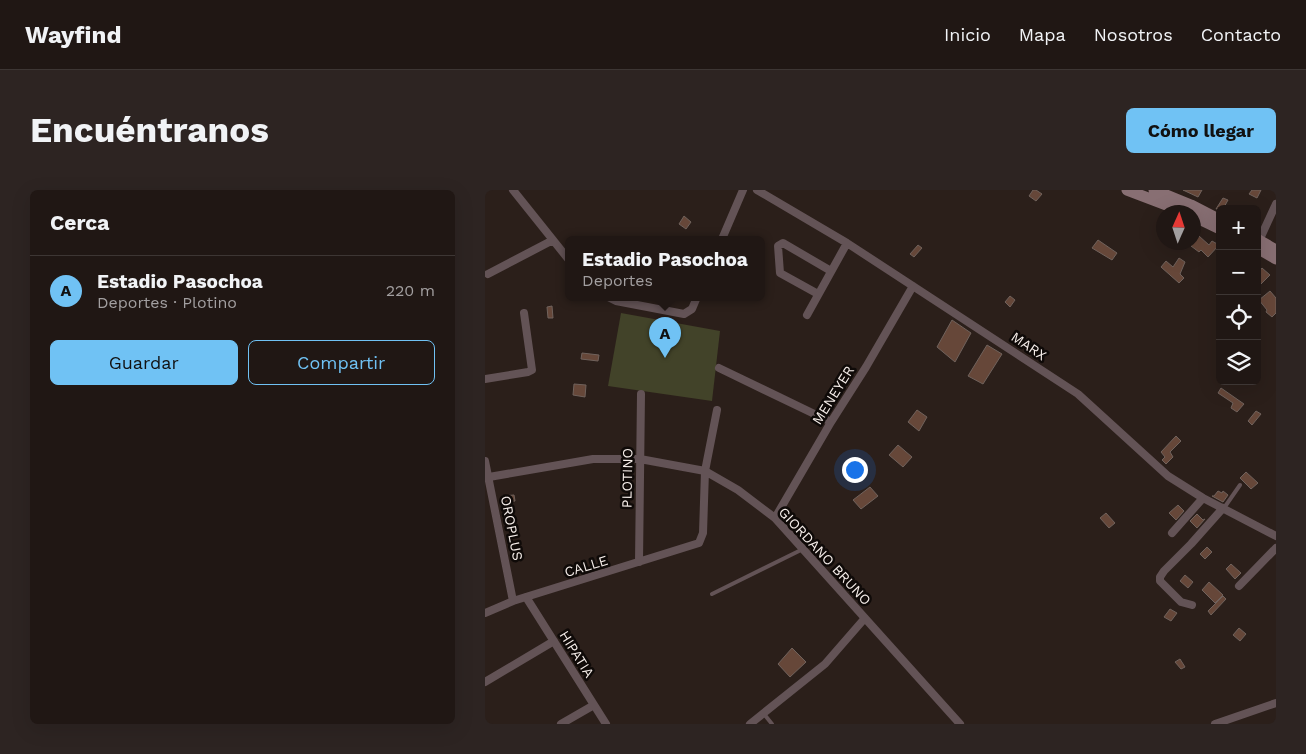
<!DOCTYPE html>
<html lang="es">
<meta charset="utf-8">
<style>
:root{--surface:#201714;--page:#2d2422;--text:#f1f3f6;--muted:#a29fa0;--line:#3d3634;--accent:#70c2f4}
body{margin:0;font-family:"Work Sans",sans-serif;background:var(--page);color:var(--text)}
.controls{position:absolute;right:15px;top:15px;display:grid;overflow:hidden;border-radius:8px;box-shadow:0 5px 20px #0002}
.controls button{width:45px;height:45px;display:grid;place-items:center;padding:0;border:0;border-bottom:1px solid var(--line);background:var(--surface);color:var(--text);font:25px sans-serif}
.compass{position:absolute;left:671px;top:15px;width:45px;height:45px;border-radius:50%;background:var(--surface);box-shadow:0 5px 20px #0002;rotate:3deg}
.you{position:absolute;left:369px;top:279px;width:18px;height:18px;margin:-12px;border:4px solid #fff;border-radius:50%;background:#1a73e8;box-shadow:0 0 0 8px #1a73e833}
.badge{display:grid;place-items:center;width:32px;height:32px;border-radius:50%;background:var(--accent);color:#111;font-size:16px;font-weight:700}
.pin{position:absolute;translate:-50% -41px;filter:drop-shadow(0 1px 2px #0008)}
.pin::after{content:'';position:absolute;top:26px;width:18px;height:15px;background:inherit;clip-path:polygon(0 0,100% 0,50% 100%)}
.popup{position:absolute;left:80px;top:46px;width:200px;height:65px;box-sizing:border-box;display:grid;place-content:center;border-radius:8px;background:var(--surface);filter:drop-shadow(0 1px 4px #0005);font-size:16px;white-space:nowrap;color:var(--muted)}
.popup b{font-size:19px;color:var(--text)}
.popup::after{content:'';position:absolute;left:50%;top:100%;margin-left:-10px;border:10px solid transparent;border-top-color:var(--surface)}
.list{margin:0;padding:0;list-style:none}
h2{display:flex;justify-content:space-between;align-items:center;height:65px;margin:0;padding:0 20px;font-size:21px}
h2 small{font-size:16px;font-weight:400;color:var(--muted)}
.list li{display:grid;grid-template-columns:32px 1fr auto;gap:15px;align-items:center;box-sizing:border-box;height:70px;padding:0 20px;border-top:1px solid var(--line)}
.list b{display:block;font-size:19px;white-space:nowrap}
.list p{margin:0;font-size:16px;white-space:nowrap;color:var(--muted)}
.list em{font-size:16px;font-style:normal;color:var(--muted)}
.actions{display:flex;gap:10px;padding:15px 20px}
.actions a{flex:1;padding:11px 0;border:1px solid var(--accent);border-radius:8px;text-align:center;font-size:18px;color:var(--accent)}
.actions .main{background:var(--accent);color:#111}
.icon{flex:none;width:28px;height:28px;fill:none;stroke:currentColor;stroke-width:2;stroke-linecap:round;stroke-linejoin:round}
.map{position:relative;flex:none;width:791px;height:534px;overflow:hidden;border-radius:8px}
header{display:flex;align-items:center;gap:30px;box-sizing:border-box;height:70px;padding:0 25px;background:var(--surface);border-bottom:1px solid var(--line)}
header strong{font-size:24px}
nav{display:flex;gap:28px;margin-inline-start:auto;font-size:18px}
.intro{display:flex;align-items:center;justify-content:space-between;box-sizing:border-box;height:120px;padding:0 30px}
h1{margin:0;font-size:35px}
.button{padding:12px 22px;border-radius:8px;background:var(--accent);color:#111;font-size:18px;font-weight:700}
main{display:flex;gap:30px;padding:0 30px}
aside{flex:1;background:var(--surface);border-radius:8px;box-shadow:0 5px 20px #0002}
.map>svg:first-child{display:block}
.green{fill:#424329}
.building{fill:#664739;stroke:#70625c}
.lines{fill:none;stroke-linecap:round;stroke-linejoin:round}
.lane{stroke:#635356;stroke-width:4}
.street{stroke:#635356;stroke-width:8}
.secondary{stroke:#886f73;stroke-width:11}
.labels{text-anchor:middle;stroke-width:5;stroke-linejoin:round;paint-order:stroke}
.street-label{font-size:14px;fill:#f6eeea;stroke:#0f0a08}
</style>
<header>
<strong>Wayfind</strong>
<nav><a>Inicio</a><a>Mapa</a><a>Nosotros</a><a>Contacto</a></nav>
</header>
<div class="intro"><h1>Encuéntranos</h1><a class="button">Cómo llegar</a></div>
<main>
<aside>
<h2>Cerca<small></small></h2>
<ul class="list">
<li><span class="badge">A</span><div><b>Estadio Pasochoa</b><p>Deportes · Plotino</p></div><em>220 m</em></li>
</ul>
<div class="actions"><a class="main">Guardar</a><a>Compartir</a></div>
</aside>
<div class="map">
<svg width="791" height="534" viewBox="0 0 791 534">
<rect width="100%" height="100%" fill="#2b1f1a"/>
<!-- green -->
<path class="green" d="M136,123l99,18 -8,70 -104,-15z"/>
<!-- building -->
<path class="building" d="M548,0h3l6,4 -6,7 -7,-5z
M698,0h19l-4,7z
M767,0h9l-4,8 -8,-4z
M738,8l5,2 -5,9h-7z
M199,26l7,6 -5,7 -7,-5z
M714,46l10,9 3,-4 7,4 -11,12 -7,-7 -2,2 -8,-6z
M613,50l19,13 -5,7 -20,-12z
M433,55l4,3 -8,9 -4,-3z
M694,68l6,4 -5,12 4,4 -5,5 -18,-16 5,-6 7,6z
M777,78l8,7 -9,9 -4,-3v-7z
M785,101l6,7v15l-4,4 -6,-5 1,-2 -8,-10z
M525,106l5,4 -5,7 -5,-5z
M67,116l1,12h-5l-1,-11z
M467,130l19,13 -16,29 -18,-15z
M502,155l15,9 -19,30 -15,-8z
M97,163l17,2 -1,6 -17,-2z
M89,194l12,1 -1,12 -12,-2z
M736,198l23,16 -7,8 -6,-4 2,-5 -15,-10z
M432,220l10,7 -8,14 -11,-9z
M771,221l5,3 -9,11 -4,-4z
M691,246l5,5 -11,11 3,5 -7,7 -4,-4 3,-3 -4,-5z
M413,255l14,12 -9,10 -14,-12z
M761,282l12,11 -7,6 -11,-11z
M385,297l8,9 -17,13 -8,-9z
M733,301l4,2 1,-2 5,4 -5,7 -11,-6h2z
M29,305l1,6 -13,2v-7z
M693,315l6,6 -8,9 -7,-7z
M621,323l9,10 -6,5 -9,-10z
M712,324l6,6 2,-1 -8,9 -7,-7z
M722,357l5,5 -7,7 -5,-5z
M746,374l10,9 -6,6 -9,-10z
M700,385l8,7 -5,6 -8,-7z
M724,392l14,13 -8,8 -13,-13z
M738,406l3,3 -15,16 -3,-4z
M685,419l7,4 -6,8 -7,-4z
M754,438l7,6 -6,7 -7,-6z
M307,458l14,14 -16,15 -12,-13z
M695,469l5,8 -4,2 -6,-7z"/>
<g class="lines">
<!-- lane -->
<path class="lane" d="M739,318l16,-23
M227,404l91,-45
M279,524l8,10"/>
<!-- street -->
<path class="street" d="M28,0l56,70
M272,0l90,53 231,151 90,82 35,22 73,38
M237,49l21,-49
M773,53l18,-39
M3,84l65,-34
M333,104l-38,-21 -2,-27 5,-3 48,28
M123,107l8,4 68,13 8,-5 5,-12
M322,125l40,-72
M234,178l112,54
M0,189l43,-7 4,-2 -8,-57
M0,271l28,140
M4,287l104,-18h47l65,12 33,19 37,28 185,206
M290,328l56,-96 35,-55 47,-81
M687,343l31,-35
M154,372l2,-168
M754,396l37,-38
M41,407l80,127
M707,415l-11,-3 -21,-21v-4l4,-6 27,-27 32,-36
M0,423l28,-12 186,-58 4,-10 2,-62 12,-61
M0,492l69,-41
M76,534l33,-19
M265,534l75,-60 40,-46
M730,534l61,-21"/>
<!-- secondary -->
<path class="secondary" d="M642,0l58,22
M669,0l37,15 29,15
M708,26l27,13
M772,49l19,11
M772,58l19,11"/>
</g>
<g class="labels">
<!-- street labels -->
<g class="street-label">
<text transform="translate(544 156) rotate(34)" y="5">MARX</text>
<text transform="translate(348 205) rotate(-58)" y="5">MENEYER</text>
<text transform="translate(142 288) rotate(-89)" y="5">PLOTINO</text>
<text transform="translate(27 338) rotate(79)" y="5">OROPLUS</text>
<text transform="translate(340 366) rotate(47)" y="5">GIORDANO BRUNO</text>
<text transform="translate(101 376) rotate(-17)" y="5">CALLE</text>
<text transform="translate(92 464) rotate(58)" y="5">HIPATIA</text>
</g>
</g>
</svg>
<div class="controls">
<button>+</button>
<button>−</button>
<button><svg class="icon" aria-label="locate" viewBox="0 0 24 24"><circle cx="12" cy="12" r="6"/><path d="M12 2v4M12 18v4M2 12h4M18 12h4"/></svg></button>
<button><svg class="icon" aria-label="layers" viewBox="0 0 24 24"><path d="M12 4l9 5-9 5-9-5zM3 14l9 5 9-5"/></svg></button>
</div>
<svg class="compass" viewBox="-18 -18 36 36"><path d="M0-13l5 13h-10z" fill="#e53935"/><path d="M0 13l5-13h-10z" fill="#a29fa0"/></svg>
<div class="you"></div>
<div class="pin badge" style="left:180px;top:168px">A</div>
<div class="popup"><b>Estadio Pasochoa</b>Deportes</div>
</div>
</main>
